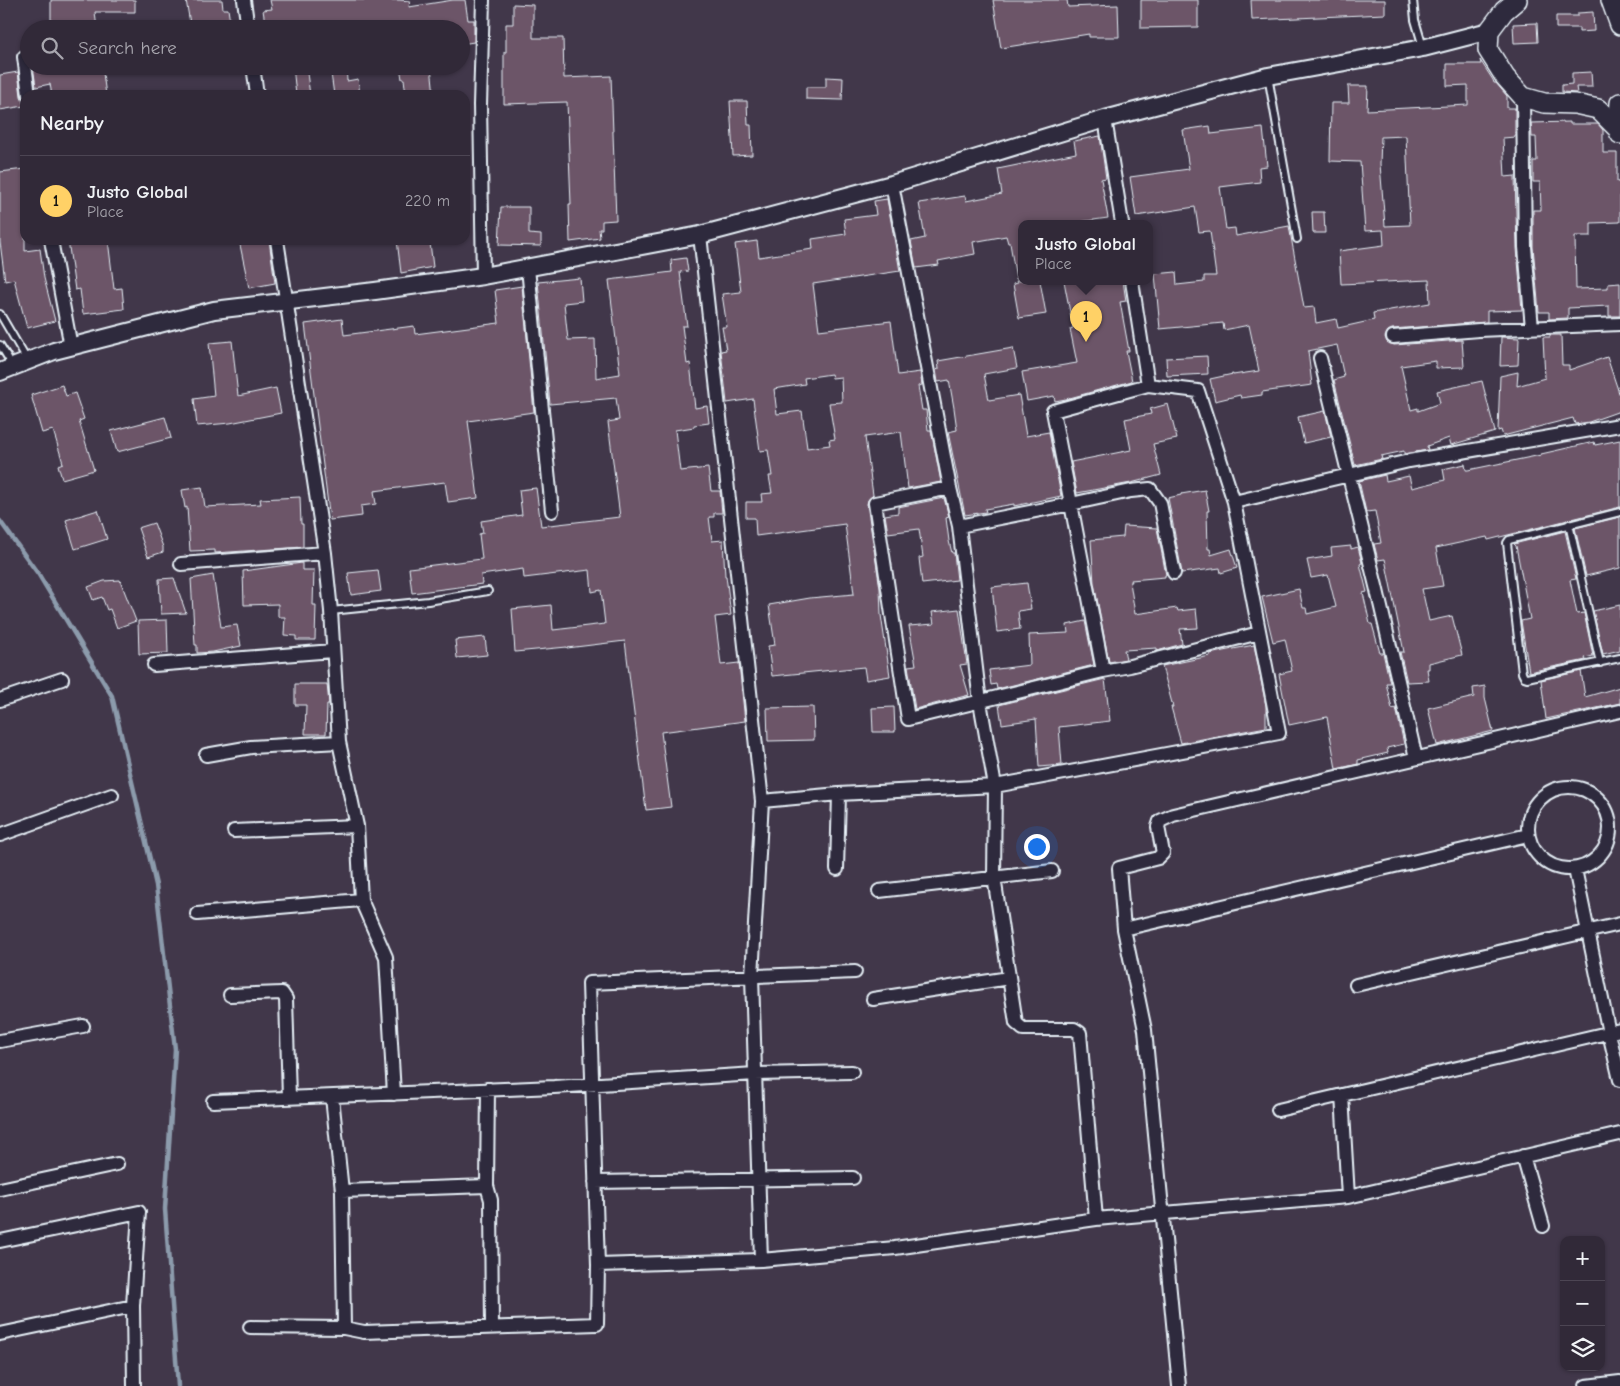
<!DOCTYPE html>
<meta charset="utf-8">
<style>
:root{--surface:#312938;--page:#393140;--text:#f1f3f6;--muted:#a8a6ae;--line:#4c4553;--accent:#ffd166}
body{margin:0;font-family:"Comic Neue",sans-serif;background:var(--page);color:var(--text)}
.controls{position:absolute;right:15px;bottom:15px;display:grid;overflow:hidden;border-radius:10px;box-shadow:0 1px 4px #0004}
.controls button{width:45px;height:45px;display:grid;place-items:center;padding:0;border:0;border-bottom:1px solid var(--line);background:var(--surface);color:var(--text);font:25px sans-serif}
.you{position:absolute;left:1036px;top:846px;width:18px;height:18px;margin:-12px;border:4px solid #fff;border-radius:50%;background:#1a73e8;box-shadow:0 0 0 8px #1a73e833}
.badge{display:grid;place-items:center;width:32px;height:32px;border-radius:50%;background:var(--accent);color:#111;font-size:16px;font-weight:700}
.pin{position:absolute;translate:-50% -41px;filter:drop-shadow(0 1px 2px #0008)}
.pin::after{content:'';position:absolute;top:26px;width:18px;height:15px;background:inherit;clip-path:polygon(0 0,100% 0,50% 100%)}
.popup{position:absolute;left:1018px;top:220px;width:135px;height:65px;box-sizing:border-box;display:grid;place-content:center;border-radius:10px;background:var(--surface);filter:drop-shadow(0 1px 4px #0005);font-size:16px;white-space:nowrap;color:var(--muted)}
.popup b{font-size:19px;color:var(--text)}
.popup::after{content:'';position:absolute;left:50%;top:100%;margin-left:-10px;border:10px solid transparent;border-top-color:var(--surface)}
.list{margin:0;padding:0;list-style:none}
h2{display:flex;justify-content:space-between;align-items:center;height:65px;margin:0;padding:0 20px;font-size:21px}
h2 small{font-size:16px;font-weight:400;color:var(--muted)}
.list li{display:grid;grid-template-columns:32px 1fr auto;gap:15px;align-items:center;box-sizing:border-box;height:90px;padding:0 20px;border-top:1px solid var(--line)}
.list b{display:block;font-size:19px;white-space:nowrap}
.list p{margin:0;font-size:16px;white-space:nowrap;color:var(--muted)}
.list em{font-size:16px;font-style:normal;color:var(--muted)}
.icon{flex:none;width:28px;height:28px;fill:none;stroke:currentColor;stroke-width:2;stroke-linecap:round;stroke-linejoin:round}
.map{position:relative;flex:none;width:1620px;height:1386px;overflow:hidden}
.search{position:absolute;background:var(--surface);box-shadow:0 1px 4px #0004;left:20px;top:20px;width:450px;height:55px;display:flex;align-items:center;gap:12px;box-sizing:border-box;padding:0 18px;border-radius:28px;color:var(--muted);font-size:19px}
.panel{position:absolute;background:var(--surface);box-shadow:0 1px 4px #0004;left:20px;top:90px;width:450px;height:155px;border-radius:15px}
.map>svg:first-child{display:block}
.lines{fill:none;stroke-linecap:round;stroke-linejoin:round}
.stream{stroke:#8c9bac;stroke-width:4.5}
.building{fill:#6c5568;stroke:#e8f1f8;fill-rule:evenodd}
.service-casing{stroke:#e8f1f8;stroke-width:10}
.minor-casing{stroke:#e8f1f8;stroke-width:16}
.tertiary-casing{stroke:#e8f1f8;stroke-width:20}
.secondary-casing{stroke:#e8f1f8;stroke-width:22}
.service{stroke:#2f2a3d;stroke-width:6}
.minor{stroke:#2f2a3d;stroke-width:12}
.tertiary{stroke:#2f2a3d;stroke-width:16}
.secondary{stroke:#2f2a3d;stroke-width:19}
</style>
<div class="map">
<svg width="1620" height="1386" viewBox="0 0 1620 1386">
<rect width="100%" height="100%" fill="#41374a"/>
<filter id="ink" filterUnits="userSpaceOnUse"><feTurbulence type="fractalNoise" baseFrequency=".02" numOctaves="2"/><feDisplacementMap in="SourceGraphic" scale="10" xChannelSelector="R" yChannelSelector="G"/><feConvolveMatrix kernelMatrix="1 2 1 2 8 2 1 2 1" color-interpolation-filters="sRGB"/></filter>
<g filter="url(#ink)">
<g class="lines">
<!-- stream -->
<path class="stream" d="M0,521l39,54 73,121 44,189 19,164 -10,160 13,177"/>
</g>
<!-- building -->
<path class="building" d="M51,0h84v12h-40l2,17h-46z
M186,0h36l1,9h5l3,20h-40z
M270,0h129l11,1 -1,6 44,-7h12l3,20h6v22l-13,2v-15h-195l-3,-19 9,-1z
M993,0h74l1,7 50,-2 1,32h-30v-3l-88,14z
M1141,0h57v27l-57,1z
M1251,0h134v14l-133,6z
M513,4l20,1v33h30l1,40 47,-2 5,144 -14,1v8h-3l1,9 -30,4 -1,-38h2l-4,-102 -63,2v-52h2v-28h7z
M1593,12l1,19 -15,1v-4h-23v-12h22v-3z
M1537,23l1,19 -24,1 -1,-19z
M1480,60l13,20 1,3h2l11,13v12h8v29l-12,1 2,39 10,-1 2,72 5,62 -35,1v11l-95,7 -4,2 -3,6 2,5 7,3 68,-5 2,27 -28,1v-7l-35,5 10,44 7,-2v3l22,-8 -3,-12 45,-10 13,51 -44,13 -2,-7 -22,8 1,4 -24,4v-3l-23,5 1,3 -27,6 -21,-85 10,-3 -7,-32 -29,6 4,34 -50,7v3l-21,3 -1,-3 -25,6 -5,-22 23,-5v1l26,-4 -10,-46 -25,5 -1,-7 -63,6 -5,-55 21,-2 1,13 27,-3v-6h12l-6,-45 -11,1 -4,-25 -59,9 -6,-39 59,-8 -6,-39 27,-4 1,8 52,-6 4,38 -8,1 1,15 -40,5 6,42 9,-1 1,8 53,-10 15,82 10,-1 2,16 20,-4 2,9 36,-8 -1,-7 57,-10 -1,-23 -88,4 -2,-33 45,-6 -1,-15 -18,1 -5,-69 -30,-1 1,-58h18l-1,-17h20l-1,24 101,-5v-20l-21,1v-22h34zM1406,136l4,89 -25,1 -5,-62 1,-27z
M33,66h69l4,29h-54l-2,-11 -14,3z
M293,66h13l4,29h-14z
M330,66h16l1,15 11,-2 2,16h-26z
M400,66h31l3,29h-28l-2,-16h-2z
M18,72l3,24 3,10 -24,4v-35z
M1591,72l1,15h-16l1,6 -15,-1v-7l10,-1v-11z
M826,77l17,1 -1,22 -36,-1v-12h20z
M730,101h17l1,24h3l1,30 -19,1z
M1570,122v2h28l5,6v23h14v29h3v40l-29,1v13h-16l1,53 32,-1v-4l12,-1v33h-11v-10l-41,2v10l-19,1v-7h-10l-6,-65v-37h8l-1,-28h-7v-21h4l-1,-24h-4l-1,-14z
M1100,136l6,42 -5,1 7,39 -37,5h-49v55l-6,1 -6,-36h-2l-2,-7 -33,6 2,12 -37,7 1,4 -23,3 -5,-27 14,-3 -6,-35 46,-7 1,5 36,-7 -4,-25 78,-16 -2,-12z
M25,169v82l15,-2 4,29 11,43 -28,7 -13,-49 -9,2 -5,-39v-70z
M887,199l13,72 -87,13 6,46 72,-9 7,54 22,-3 2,13 -4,1 4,24h4l2,20h3l10,52 -33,6 -7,-56 -36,5 8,58 -5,5 -1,4 13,84 1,27 9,61 -24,4 -2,-13 -92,9 -4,-30 7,-1 -6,-40 41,-7 44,-4 -9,-70 -89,12 -1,-18h-9v-16h16l-1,-8 11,-1 -3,-17h3l-4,-26 -8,1 -7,-52 -26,4 -6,-52 5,-1 -4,-23h5l-5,-33 19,-2 -6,-48 22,-3 2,16 54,-8 -1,-10 34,-5 -2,-15 32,-4 -2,-14zM831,374l1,4 9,-1 1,25 -13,1 6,36 -6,1 1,5 -23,3 -5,-37 -25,3 -3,-25 31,-5 -1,-6z
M501,207h28v27l12,1v11l-42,-1z
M1312,212h12l1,21h-12z
M68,240h40l6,49 8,-1 2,21 -41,5 -3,-25 -5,1z
M239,240h30l6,43 -26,5z
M397,240h28v3h5l3,24 -32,6z
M686,258l2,13 -8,1 7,54h-5l5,38 3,-1 5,45 12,-2 2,17 -15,2v2l-19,3 5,41 28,-3 3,23h9l2,22h-8v4h-5l3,24 11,-1 2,36h1l5,39 -16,2 6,48 18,-2 6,58 -84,11 10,75 -25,3 -21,-169 -58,7v-1l-52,5 -3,-43 39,-4 2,25 52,-6 -4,-34 -9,2 -2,-22 -66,8 -1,-9 -42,6 1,9 -70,9 -3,-25 73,-9 -3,-25 4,-1 -2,-12 41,-6 -3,-25 17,-2 5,38 79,-9 -12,-95 11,-2 -3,-22 -66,6 -12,-122 42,-4 2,23 -18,2 4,37 27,-1 1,39 24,-4 -11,-94 63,-8 -1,-12z
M1016,281h24l6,33 -27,4 -6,-34 4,-1z
M1064,281h59l3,20 -6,1 9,49h-3l6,30 -66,18 -11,2 -1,-5 -27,5 -5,-29 55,-9 -7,-34 3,-1z
M522,286l12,126 -66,9 10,77 -30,4 -3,-20 -71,9 2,13 -15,2 1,10 -32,4 -25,-196 37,-5 2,16 70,-9 1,8 84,-11 -4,-33z
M1550,335h11l1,30h7v5l38,-13 13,39v15l-31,11 -14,2 -2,-6 -70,18 -2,-6 -3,1 2,-55 18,-4 -1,14 28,-8 -2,-41h7z
M1501,337l18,1 -1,27 -18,1z
M232,341l6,55 38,-8 5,25 -51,10 -33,3 -3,-27 20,-3 -5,-53z
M1013,348l4,20 -33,6 5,26 30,-5 7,41 23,-4 12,64 -47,10v-2l-29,5 1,3 -21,3 -17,-83 9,-2 -3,-22 -5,-28 -11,2 -2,-12 3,-1 -1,-8z
M1207,356l1,18 -41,2 -1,-18z
M62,385l4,11 9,-3 9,26 -5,2 15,49 -32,9 -4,-14 5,-2 -10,-33 -11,3 -11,-38z
M1168,404l9,35 -24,5 8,31 -30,8 -54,10 -6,-31 60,-12 -6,-31 26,-5 -1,-5z
M1325,411l6,26 -27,6 -6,-26z
M165,417l6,21 -54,14 -6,-21z
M1620,440v67l-132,33 -1,-3 -51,11 7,38 -21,3 7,32 23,-5 10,39 -33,8v6h-2l2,12 -22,1 -7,-30h4l-19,-93 -7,1 -4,-16 7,-1 -6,-32 -9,1 -7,-31 26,-6 1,6 23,-5 3,12 33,-8 -2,-11 22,-5 1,6h2l73,-15v-1l53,-12 1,3z
M202,487l3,20 56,-3 -1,-5 40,-2 1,27h2v23l-88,6v-3l-25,1 -3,-44 -2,1 -3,-18z
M1205,490l4,21h-2l1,38h2l1,6 20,-6 6,19 -16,5 -1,-5 -38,5 -14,-75 13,-3v-1z
M944,498l5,19 -3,1 3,23 3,12h2l3,27 -35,4 -3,-26 4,-1 -4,-28 -31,4 -3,-18 13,-2v-6z
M98,510l9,29 -32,10 -9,-29z
M1620,517v51l-34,8 -11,-48z
M154,523l9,24v5l-15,5 -10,-29z
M1124,526l33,2 9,47h-1v2l-34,3 1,2h-2l5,32 42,-6 1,3 18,-2 2,19 -18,1 2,15 -25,7v-3l-33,2 2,9 -17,3 -15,-79 -3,-43 32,-3z
M1565,531l11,48 -6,1 7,34 7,-1 9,43 -8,2 1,2 -57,12 -8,-51 9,-2 -14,-73 -2,-2z
M1351,546v3l7,-2 4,16 -2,1 7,28 -4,1 7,31h2l8,29h3l7,30h-4l6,26 4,-1 8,36 -17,4 1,5 -30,7v4l-22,5 -9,-52 -38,8 -10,-51 13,-3 -7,-32 -12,3 -11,-45 37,-8 4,19h3l1,6 29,-7 -8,-32 -17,3 -4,-18 25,-4 -1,-8z
M302,563v7h12l-1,35h3l-1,35h-19v-4l-12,-1 1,-18h-7v-13l-34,1 -1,-34z
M378,570l3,21 -30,4 -3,-22z
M213,575l8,52 16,-2 4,21 -28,6 -16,1v-8h-2l-4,-66z
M174,578l12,35 -25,1 -2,-35z
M120,580l16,41 -19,7 -7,-19 -3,1 -5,-13 -9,3 -5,-13 16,-6z
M1027,583l4,26 -13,2 2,18 -23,3 -5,-45z
M1620,605v45l-17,4 -10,-43z
M959,609l8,55 -7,1 9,30 -54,14 -7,-43 8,-1 -7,-39 25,-2 -2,-12z
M167,620l1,33 -29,1 -1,-33z
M1085,621l9,44 -97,24 -1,-5 -5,1 -2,-15 41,-5 -1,-30 39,-2 -1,-8z
M485,637l2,18 -30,3 -2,-18z
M1254,645l12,61v21l-85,16 -10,-36h2l-11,-41 48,-10v-2l13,-3z
M1581,671l4,26 35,-10v16l-74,16 -5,-39z
M1105,679l5,42 -51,6 3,38 -23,2 -3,-48 -34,5 -3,-19z
M295,684h32l2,20h-2l-1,30h-21l1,-29h-11z
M1485,686v12l8,33 -56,14 -9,-37 46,-11 -1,-9z
M813,707l1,33 -46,1 -1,-33z
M894,707l1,25h-22l-1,-24z"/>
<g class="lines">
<!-- service casing -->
<g class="service-casing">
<path id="service" d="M1413,0l2,20 8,27
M1268,76l29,163
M0,314l27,46
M0,345l13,21
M1620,512l-111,28 -2,3 15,130 2,4 3,1 93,-20
M1569,524l31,139
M331,611l97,-10 60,-10"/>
</g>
<!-- minor casing -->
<g class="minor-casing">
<path id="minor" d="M244,0l4,29
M24,57l5,38
M253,66l4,29
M1523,97l2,150 7,81
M1105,119l17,104
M892,184l58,304 9,38 21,176 15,84 -1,91 22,146 7,6h51l6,4 16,186 252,-22 272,-63
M700,235l62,566 77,-7 156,-8 284,-53 -45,-231 -36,-111 -50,-6 -16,-104
M51,240l20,107
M277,240l48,313 6,58 8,131 18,84 4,74 25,57 8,137
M528,268l24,243
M483,276l-3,-171 3,-105
M1393,337l86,-7 141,-6
M1320,358l56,228 40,172
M950,488l-75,15 33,216 195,-48 27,-5 129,-33
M1234,502l175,-41 211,-36
M959,526l112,-22 -18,-93 95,-26
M181,564l144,-11
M154,665l179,-14
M1103,671l-32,-167 60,-13 19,-2 10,14 14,70
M0,700l62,-21
M206,755l45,-8 88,-5
M1528 828a41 41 0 1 1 82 0a41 41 0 1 1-82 0Z
M762,801l-10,175 9,284 134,-12 201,-29
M234,831l123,-5
M0,835l112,-40
M1528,835l-404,94 -5,-61 39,-10 5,-5 -5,-26 2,-6 13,-6 447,-104
M837,869l2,-75
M1575,869l34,164 11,47
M879,891l173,-20
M197,914l164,-14
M1124,929l21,101 34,356
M1356,985l264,-61
M230,995l52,-2 4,6 3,98
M873,999l136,-21
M0,1041l83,-15
M488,1089l-1,97 4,14 1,127
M1342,1095l6,102
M332,1097l10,94 2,137 20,4 233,-8 1,-59
M213,1101l341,-14 201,-13 97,-2
M1278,1110l342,-80
M1523,1156l20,70
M595,1182l258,-4
M0,1189l117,-25
M342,1191l145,-5
M0,1241l139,-29 -6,94 1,80
M761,1260l-163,5 -9,-282 266,-11
M250,1327l94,1
M0,1334l133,-28
M1586,1386l34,-4"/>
</g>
<!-- tertiary casing -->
<g class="tertiary-casing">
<path id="tertiary" d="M0,372l54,-21 160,-41 161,-19 108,-15 217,-41 192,-51 213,-65 163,-43 155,-28 66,-17"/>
</g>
<!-- secondary casing -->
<g class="secondary-casing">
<path id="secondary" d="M1517,0l-13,11 -15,20 -1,19 17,27 18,20 21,6 31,1 23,5 20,20 2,5
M1611,0l9,25
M1618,129l2,-26"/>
</g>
<!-- service -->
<use href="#service" class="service"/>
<!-- minor -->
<use href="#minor" class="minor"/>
<!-- tertiary -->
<use href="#tertiary" class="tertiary"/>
<!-- secondary -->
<use href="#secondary" class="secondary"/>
</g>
</g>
</svg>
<div class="controls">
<button>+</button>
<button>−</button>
<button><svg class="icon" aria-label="layers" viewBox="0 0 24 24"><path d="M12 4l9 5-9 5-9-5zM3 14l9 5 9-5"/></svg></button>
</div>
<div class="you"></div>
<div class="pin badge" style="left:1086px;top:342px">1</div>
<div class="popup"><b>Justo Global</b>Place</div>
<div class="search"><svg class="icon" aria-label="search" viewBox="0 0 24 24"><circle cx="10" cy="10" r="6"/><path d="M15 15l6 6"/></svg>Search here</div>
<section class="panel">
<h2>Nearby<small></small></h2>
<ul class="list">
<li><span class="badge">1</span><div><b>Justo Global</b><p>Place</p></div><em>220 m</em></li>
</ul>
</section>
</div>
